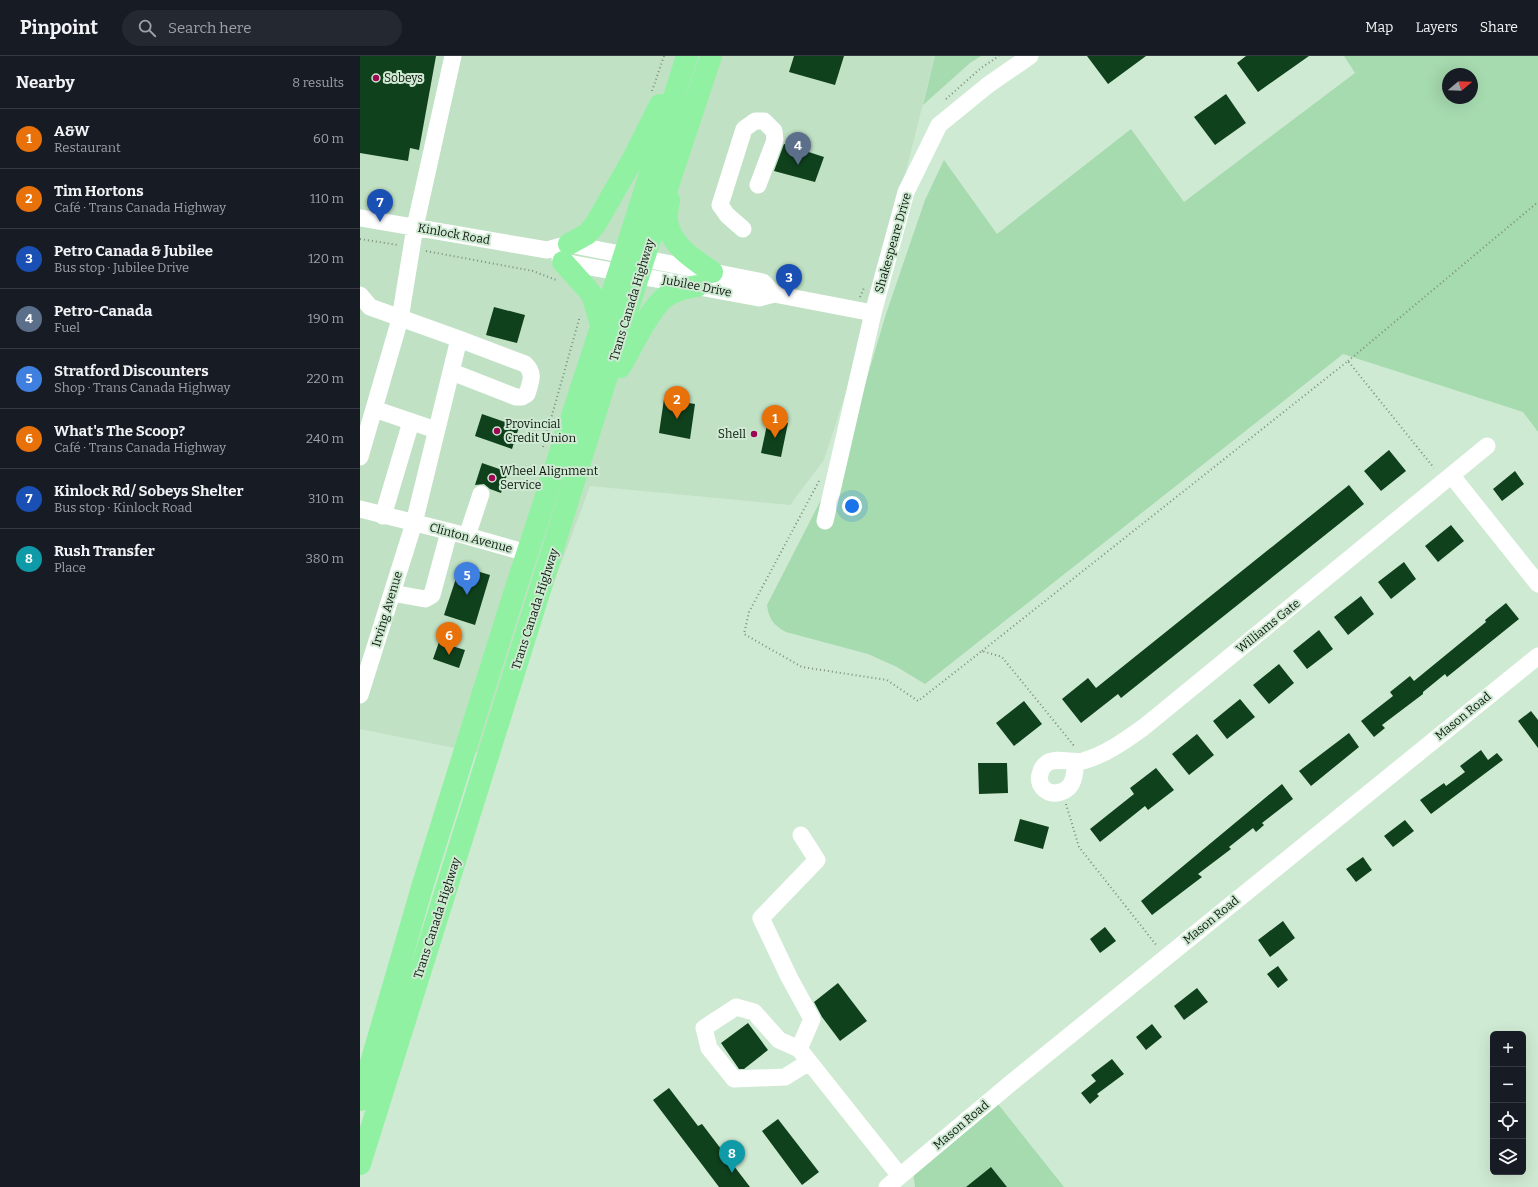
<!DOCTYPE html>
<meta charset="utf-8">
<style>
:root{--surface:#171b24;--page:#242831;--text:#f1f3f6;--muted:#9ea1a6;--line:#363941;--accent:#d93025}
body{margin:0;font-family:Bitter,serif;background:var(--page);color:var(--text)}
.controls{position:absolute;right:12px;bottom:12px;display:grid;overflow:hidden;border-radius:6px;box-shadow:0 4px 16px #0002}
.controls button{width:36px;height:36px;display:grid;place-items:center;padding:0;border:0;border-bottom:1px solid var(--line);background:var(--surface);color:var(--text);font:20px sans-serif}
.compass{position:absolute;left:1082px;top:12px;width:36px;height:36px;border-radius:50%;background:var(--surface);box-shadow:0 4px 16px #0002;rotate:71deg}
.you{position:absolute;left:492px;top:450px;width:14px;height:14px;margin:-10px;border:3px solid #fff;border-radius:50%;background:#1a73e8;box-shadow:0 0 0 6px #1a73e833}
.badge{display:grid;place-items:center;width:26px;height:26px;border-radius:50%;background:var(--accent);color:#fff;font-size:13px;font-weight:700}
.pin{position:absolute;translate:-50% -33px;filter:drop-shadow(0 1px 2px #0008)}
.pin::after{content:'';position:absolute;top:21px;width:14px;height:12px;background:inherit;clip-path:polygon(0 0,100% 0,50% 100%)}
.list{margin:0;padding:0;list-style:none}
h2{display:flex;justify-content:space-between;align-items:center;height:52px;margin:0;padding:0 16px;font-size:17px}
h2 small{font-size:13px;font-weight:400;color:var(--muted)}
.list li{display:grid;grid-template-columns:26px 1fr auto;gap:12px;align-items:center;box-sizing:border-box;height:60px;padding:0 16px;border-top:1px solid var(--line)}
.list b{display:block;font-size:15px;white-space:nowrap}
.list p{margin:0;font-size:13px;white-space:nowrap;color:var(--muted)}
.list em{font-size:13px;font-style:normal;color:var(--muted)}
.icon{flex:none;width:22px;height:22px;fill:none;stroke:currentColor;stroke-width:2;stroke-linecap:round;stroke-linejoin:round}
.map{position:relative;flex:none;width:1178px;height:1131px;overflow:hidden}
header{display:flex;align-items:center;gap:24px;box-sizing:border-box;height:56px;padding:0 20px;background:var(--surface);border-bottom:1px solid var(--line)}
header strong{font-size:19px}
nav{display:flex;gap:22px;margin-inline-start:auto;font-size:14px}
.search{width:280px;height:36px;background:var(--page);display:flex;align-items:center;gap:10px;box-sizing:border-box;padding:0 14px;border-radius:22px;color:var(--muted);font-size:15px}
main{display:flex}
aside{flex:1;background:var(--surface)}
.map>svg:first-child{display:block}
.built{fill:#c0e1c4}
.green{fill:#a6daaf;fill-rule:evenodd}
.building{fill:#0f411d}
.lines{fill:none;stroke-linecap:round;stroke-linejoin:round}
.path{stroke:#7c8f7e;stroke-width:2;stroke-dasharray:1 3;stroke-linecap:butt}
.minor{stroke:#fff;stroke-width:17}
.highway{stroke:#90f1a3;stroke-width:22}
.poi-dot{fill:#9d0854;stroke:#cfead2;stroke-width:1.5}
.labels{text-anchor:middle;stroke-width:4;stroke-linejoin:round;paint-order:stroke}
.poi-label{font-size:12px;fill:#0e170f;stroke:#cfead2;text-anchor:start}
.street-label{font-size:12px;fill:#0e170f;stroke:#cfead2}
</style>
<header>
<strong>Pinpoint</strong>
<div class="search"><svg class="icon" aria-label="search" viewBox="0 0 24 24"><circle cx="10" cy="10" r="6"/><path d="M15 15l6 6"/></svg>Search here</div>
<nav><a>Map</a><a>Layers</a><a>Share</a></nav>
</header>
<main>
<aside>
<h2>Nearby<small>8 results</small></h2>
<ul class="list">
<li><span class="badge" style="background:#e8710a">1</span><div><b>A&amp;W</b><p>Restaurant</p></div><em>60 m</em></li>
<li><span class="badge" style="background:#e8710a">2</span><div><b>Tim Hortons</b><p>Café · Trans Canada Highway</p></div><em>110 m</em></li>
<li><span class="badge" style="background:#1a4fb4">3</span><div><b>Petro Canada &amp; Jubilee</b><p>Bus stop · Jubilee Drive</p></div><em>120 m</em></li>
<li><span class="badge" style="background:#5c6f8a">4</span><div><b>Petro-Canada</b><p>Fuel</p></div><em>190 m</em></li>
<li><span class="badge" style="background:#3f7fe0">5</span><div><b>Stratford Discounters</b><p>Shop · Trans Canada Highway</p></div><em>220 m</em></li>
<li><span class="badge" style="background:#e8710a">6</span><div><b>What's The Scoop?</b><p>Café · Trans Canada Highway</p></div><em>240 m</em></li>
<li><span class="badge" style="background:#1a4fb4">7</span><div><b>Kinlock Rd/ Sobeys Shelter</b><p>Bus stop · Kinlock Road</p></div><em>310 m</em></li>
<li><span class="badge" style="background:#0f9aa8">8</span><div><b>Rush Transfer</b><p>Place</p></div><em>380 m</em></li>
</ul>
</aside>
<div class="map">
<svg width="1178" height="1131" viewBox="0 0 1178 1131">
<rect width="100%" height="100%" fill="#cfead2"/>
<!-- built -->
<path class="built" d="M0,0h575l-71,281 -40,123 -34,45 -200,-19 -100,269 -130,-26z"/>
<!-- green -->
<path class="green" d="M575,0h46l-11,7 -47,42z
M984,0h194v376l-15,-20 -180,-58 -418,330 -28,-17 -29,-13 -82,-22c-13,-7 -17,-13 -19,-27l77,-150 42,-141 39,-114 19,-40 53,74 134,-105 53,73 171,-129zM1088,18h24v24h-24z
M638,1048l66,83h-149l-2,-15z"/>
<!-- building -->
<path class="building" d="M0,0h76l-17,94 -9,-2 -2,13 -48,-8z
M434,0h50l-9,29 -46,-13z
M727,0h59l-38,28z
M886,0h63l-51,36 -21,-29z
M866,38l20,29 -31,22 -21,-28z
M424,88l40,13 -9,25 -41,-11z
M134,251l31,8 -8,28 -31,-8z
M304,343l31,5 -5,35 -31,-6z
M122,358l37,13 -7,22 -37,-13z
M408,364l20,3 -7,34 -20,-4z
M1029,394l17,21 -25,20 -17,-20z
M122,407l26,9 -7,21 -11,-4 -6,-5 -9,1z
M1155,415l9,13 -22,17 -9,-12z
M989,429l15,19 -243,194 -3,-4 -37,29 -19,-24 26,-21 8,10z
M1091,469l13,16 -26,21 -13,-16z
M1044,506l12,17 -25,20 -13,-17z
M100,510l30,9 -15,50 -31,-10z
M1001,540l13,18 -26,21 -14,-18z
M1146,547l13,16 -72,58 -2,-3 -22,18v2l-41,31 3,3 -11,9 -13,-16 32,-25 -3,-4 20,-16 4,5 72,-59 -1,-2z
M959,574l14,19 -26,20 -14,-18z
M79,586l26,8 -6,18 -26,-9z
M919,608l15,19 -25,21 -16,-19z
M880,643l15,18 -28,22 -14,-18z
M664,645l18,23 -28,22 -18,-23z
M1171,655l7,9v28l-20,-27z
M989,677l10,14 -48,39 -12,-15z
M837,678l17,21 -25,20 -17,-21z
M1121,694l7,10 9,-7 6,7 -72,54 -11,-14 24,-17 2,3 19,-14 -5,-6z
M618,707h29l1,30 -29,1z
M796,712l18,22 -26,20 -3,-4 -45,36 -10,-13 44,-35 -4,-6z
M922,728l11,15 -31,24 2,2 -8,7 -3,-4 -24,19 2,2 -33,25 4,3 -50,38 -11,-14z
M660,763l29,8 -6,22 -29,-8z
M1045,764l9,11 -21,16 -9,-11z
M1003,801l9,13 -16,12 -10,-13z
M923,865l12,17 -25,19 -12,-17z
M745,871l11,14 -16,12 -10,-14z
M918,910l10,14 -10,8 -11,-14z
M478,927l29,38 -27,20 -18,-24 -8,-15z
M837,932l11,14 -24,18 -10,-14z
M388,967l20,27 -24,19h-5l-18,-26z
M792,968l10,13 -16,13 -10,-13z
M752,1003l12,15 -27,20 2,2 -9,8 -9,-11 15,-12 -5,-6z
M309,1032l29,38 4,-2 48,63h-31l-66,-87z
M418,1063l41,53 -17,13 -40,-54z
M631,1111l16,20h-41z"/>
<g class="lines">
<!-- path -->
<path class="path" d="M292,35l12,-35
M586,43l35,-31 18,-12
M0,183l38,6
M66,195l107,20 23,9
M500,241l4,-9
M988,305l190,-159
M183,391l37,-131
M459,425l-70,131 -5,22 58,33 85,13 31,21 64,-50 20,6 73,90
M622,595l366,-290 86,107
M706,748l13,43 78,99"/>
<!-- minor -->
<path class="minor" d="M0,162l187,32 22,-6 194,38 11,12
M383,173l-16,-14 -7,-10 24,-76 11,-8h9l10,10 1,9 -17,45
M200,203l3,3 196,36 15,-4 99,19
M0,239l10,12 89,32 -45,184 -54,172
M92,316l64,25h6l5,-3c4,-13 8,-21 -2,-30l-66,-25
M14,353l62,21
M0,401l40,-138 15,-92 38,-171
M1092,420l86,108
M0,453l107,27 60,17
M23,460l28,-94
M465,465l48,-208 33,-121 33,-67 49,-40 42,-29
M107,480l14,-42
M32,537l33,6 7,-4 17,-63
M716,706c-1,5 -1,12 -3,18 -4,12 -20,18 -30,8 -6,-7 -4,-19 4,-25 10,-6 25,0 36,-2 22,-6 43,-21 61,-34l343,-281
M441,779l16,25 -56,58 28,59 23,42 -13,30 101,127
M439,993l-20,-9 -25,-28 -18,-5 -32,21 5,20 25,31 51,-2 24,-15
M527,1131l124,-104 527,-427"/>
<!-- highway -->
<path class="highway" d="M309,144c-1,7 -3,16 -2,22 5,25 27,37 45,50
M209,188l18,-10 8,-9 39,-68 26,-52
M203,206l26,29 4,6 8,28
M260,311c12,-20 29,-57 45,-70 10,-7 21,-9 32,-11
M0,1044l63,-216 90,-287 106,-325 68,-216
M0,1108l284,-906 67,-202"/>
</g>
<!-- markers -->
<g class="poi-dot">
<circle cx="16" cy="22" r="4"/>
<circle cx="137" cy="375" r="4"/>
<circle cx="394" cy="378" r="4"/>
<circle cx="132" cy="422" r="4"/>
</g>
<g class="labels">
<!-- poi labels -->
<g class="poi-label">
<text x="24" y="26">Sobeys</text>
<text x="145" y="372">Provincial<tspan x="145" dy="14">Credit Union</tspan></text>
<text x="386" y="382" text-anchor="end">Shell</text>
<text x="140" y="419">Wheel Alignment<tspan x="140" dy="14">Service</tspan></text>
</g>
<!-- street labels -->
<g class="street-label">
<text transform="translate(94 178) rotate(10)" y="4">Kinlock Road</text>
<text transform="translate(533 187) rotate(-74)" y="4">Shakespeare Drive</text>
<text transform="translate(337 230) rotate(11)" y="4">Jubilee Drive</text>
<text transform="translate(272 244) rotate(-73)" y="4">Trans Canada Highway</text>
<text transform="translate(111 482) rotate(15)" y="4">Clinton Avenue</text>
<text transform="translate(27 553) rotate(-73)" y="4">Irving Avenue</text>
<text transform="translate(175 553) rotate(-72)" y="4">Trans Canada Highway</text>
<text transform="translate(908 570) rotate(-39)" y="4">Williams Gate</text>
<text transform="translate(1103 660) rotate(-39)" y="4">Mason Road</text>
<text transform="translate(77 862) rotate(-72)" y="4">Trans Canada Highway</text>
<text transform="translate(851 864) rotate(-39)" y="4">Mason Road</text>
<text transform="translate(601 1069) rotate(-40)" y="4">Mason Road</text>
</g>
</g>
</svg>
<div class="controls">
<button>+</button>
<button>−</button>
<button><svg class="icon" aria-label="locate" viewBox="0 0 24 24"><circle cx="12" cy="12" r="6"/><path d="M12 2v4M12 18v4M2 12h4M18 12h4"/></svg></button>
<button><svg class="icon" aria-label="layers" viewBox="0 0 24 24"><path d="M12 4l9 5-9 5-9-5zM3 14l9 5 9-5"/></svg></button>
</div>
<svg class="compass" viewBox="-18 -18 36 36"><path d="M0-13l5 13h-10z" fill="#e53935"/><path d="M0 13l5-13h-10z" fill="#9ea1a6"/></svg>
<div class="you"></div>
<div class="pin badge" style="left:415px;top:382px;background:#e8710a">1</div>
<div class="pin badge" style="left:317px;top:363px;background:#e8710a">2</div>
<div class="pin badge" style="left:429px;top:241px;background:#1a4fb4">3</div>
<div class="pin badge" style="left:438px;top:109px;background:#5c6f8a">4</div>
<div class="pin badge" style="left:107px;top:539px;background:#3f7fe0">5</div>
<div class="pin badge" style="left:89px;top:599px;background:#e8710a">6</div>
<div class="pin badge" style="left:20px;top:166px;background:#1a4fb4">7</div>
<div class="pin badge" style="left:372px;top:1117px;background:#0f9aa8">8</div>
</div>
</main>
